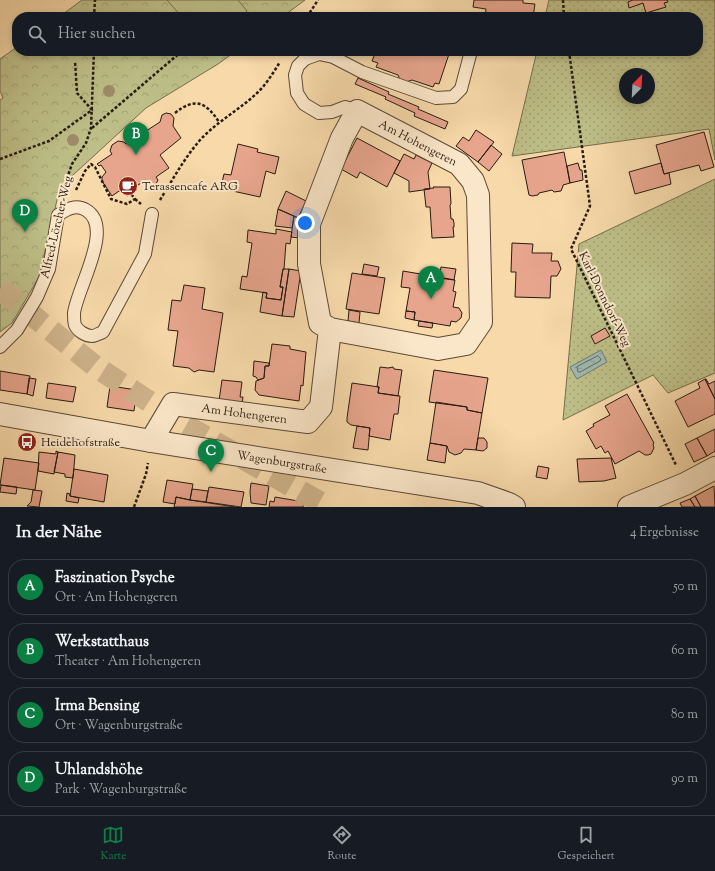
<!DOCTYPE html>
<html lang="de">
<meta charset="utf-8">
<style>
:root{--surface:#171b24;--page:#242831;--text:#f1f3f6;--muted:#9ea1a6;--line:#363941;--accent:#0b8043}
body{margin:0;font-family:"Sorts Mill Goudy",serif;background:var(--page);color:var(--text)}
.compass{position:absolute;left:619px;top:68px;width:36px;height:36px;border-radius:50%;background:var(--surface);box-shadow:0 2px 6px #0003;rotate:24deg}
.you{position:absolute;left:305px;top:223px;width:14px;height:14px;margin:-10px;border:3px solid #fff;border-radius:50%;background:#1a73e8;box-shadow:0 0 0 6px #1a73e833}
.badge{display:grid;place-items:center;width:26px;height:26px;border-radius:50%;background:var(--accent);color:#fff;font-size:13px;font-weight:700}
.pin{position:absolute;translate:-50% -33px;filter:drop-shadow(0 1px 2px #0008)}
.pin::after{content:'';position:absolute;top:21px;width:14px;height:12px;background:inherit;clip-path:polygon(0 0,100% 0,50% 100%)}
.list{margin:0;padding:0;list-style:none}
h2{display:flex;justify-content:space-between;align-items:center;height:52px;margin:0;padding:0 16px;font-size:17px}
h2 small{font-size:13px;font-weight:400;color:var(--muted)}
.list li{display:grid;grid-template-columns:26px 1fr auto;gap:12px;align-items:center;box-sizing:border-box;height:56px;margin:0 8px 8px;padding:0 8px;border:1px solid var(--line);border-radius:16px}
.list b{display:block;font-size:15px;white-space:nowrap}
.list p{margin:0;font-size:13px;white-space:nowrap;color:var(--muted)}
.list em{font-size:13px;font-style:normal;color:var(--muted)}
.icon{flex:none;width:22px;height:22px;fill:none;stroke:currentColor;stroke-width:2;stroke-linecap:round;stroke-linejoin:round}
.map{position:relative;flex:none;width:715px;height:507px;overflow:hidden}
.search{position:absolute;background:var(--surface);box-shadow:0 2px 6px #0003;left:12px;right:12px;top:12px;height:44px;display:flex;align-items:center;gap:10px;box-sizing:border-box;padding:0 14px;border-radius:16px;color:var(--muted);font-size:15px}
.sheet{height:308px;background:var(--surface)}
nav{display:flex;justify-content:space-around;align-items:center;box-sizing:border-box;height:56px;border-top:1px solid var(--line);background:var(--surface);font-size:11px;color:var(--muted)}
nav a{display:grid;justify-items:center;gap:2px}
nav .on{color:var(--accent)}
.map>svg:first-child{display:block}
.grass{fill:url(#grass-dots);stroke:#746e4c;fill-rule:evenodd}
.park{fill:url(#park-crowns);stroke:#746e4c}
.pitch{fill:#bebf88;stroke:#746e4c}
.water{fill:url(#water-ripples);stroke:#707a71}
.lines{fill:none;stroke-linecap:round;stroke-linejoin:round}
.shore{stroke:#646a60;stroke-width:1}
.building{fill:#e7a58d;stroke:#291c10}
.secondary-tunnel{stroke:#ceb38b;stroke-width:22;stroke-dasharray:22 11;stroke-linecap:butt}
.service-casing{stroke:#5c4b36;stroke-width:14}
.minor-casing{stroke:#5c4b36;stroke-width:24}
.path{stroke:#291c10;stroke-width:2.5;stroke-dasharray:3 2;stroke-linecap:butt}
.service{stroke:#fae6c8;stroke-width:12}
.minor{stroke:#fae6c8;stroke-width:22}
.tree{fill:#9e8c69}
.labels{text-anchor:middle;stroke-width:4;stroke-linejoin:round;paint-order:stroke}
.street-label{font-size:12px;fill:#291c10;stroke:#fae6c8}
.poi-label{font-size:12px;fill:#291c10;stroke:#fae6c8;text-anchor:start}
</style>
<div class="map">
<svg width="715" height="507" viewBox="0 0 715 507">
<defs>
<pattern id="grass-dots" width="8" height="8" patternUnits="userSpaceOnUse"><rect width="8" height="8" fill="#bebf88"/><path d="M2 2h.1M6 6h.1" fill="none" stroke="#a3a474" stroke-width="1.8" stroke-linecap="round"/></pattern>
<pattern id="park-crowns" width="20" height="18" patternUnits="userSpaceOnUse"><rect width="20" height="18" fill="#bebf88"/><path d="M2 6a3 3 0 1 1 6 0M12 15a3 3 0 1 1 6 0" fill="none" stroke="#a3a474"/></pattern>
<pattern id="water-ripples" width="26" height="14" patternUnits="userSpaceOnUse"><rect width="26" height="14" fill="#9fb9b1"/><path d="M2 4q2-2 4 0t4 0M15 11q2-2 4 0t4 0" fill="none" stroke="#899e97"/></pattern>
</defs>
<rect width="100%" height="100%" fill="#f7d9aa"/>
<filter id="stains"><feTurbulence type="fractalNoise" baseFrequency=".005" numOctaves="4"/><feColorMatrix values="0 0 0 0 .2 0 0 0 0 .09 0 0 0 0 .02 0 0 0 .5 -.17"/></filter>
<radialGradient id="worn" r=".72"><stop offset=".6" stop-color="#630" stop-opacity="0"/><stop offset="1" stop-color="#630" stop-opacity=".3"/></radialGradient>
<!-- grass -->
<path class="grass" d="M549,0h166v160l-6,-31 -197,27 25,-105h161v-34h-153zM625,74h24v24h-24z
M715,179v194l-47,20 -15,-18 -90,45 16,-176z"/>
<!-- park -->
<path class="park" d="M82,0h223l-23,17h-223z
M17,47v4h219l-18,13 -72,44 -86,79 -21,90 -27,46 -12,9v-232l3,-2 -3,-7v-32z"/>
<!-- pitch -->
<path class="pitch" d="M167,0h71l9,11 -7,6h-58z"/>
<!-- water -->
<path class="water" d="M601,350l6,12 -30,17 -7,-12z"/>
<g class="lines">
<!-- shore -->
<path class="shore" d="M598,356l3,3 -1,2 -20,11h-2l-1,-5z"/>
</g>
<!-- building -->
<path class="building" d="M474,0h49v3l12,1 -2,13h-48l1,-8 -13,-2z
M633,0h34l1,2 -4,1 2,4 -20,6 -3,-10 -14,5 -1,-6z
M376,51h82l-5,1 -3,-1 -11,33 -4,-1 -2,4 -21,-7 -6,2 -6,-2 -2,-5 -22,-8 2,-4 -6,-2z
M358,78l31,14 -1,2 31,13 -1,2 30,13 -3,7 -31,-13 1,-3 -30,-14 1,-2 -31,-13z
M166,113l5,1 3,4 -1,8 8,12 -21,17 9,13 -13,9 2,3 -2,4 -2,2 -5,-1 -3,-5 -11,7 2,3 -10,6 -5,-7 -10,7 -10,-15v-4l4,-5 -5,-7 -2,1 -2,-2 15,-10 -2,-3 2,-6 6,-4 6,1 2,2 34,-22 2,-7z
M476,130l18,12 -16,20 -22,-16 7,-9 6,4z
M704,132l10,35 -13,4 -2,-6 -35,9 -8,-29z
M357,138l43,23 -13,26 -27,-15 -3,6 -16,-9z
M238,144l20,5 -1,3 22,5 -4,17 -9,-3 -6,26 -32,-7v-2l-7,-1 3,-13 7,1z
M491,145l11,9 -13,17 -11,-9z
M564,152l6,31 -7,2v1l-2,5 -7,1 -2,-2 -13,3 -1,2 -6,1 -3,-1 -7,-35z
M404,154l10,5 2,-4 16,8 -4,9 2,17 -21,3v-11l-15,-8z
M578,163l2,7h2l1,10 -13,3 -3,-17z
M661,163l3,11 5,-1 2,11 -36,10 -6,-22z
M433,187h17l1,17 -1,1 1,14h2l1,4v4h-1l1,10 -22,1 -2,-31h-4l-2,-18 10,-1z
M286,191l20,10 -8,17 -20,-9z
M278,209l16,7 -2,12 -17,-2z
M294,216l9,4 -3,18 -9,-1z
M276,229l16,3 -2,12 -4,-1 -2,26h-1l-3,18h3l-2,13 -15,-2 1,-5 -27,-4 2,-13 5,1 5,-34 -5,-1 1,-12 28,4z
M512,243l21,1 -1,9h20l-1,8h7l3,8 -4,7h-6l-1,22 -35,-1 1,-25h-5z
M364,264l15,3 -2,9 -15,-2z
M441,267l15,2 -2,11 -15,-2z
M283,269h6l-7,47 -22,-4 3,-20 4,1 -1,5 15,2 2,-13h-3z
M289,269l12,2 -7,46 -12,-1z
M403,271l52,9 -2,11 3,1 -3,15 6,1 3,5 -1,5 -5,4 -5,-1 -1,5 -36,-6 1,-8 -9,-1 4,-23 -9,-1z
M352,273l33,5 -6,36 -33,-5z
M184,285l21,3 -3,21 21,4 -9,59 -15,-2 -5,2 -5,-4 -16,-2 5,-35 -10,-1 4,-30 9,1z
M349,310l11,2 -1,11 -11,-2z
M406,311l9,1 -1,8 -9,-2z
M419,321l14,2 -1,5 -14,-2z
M605,328l5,8 -15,8 -4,-8z
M272,344l18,2v3l16,3 -3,34 -2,-1 -2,16 -40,-6 -4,-5 1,-9 8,-3 1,-12h4z
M254,361l15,2v3h-4l-1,12 -6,2 -2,-3 -3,-1z
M380,367l8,1 5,-1 1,2 8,1 -4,26 -20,-3 1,-6h-2z
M434,370l54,8 -6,35 -15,-3v-3l-38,-5z
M0,371l30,5 -3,18 -27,-4z
M29,378l7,1 -3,17 -6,-2z
M705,379h1l3,5 6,-3v18z
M705,379l10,20v15l-27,13 -13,-26 25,-13 -2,-5z
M222,380l20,2 -2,15h3l-1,7 -23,-3z
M48,383l28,4 -3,15 -27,-4z
M352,383l27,4 -1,6 22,3 -2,18h-4l-4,26 -21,-4 1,-8 -19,-3 -4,-3v-4z
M110,386l27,4 -3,21 -27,-4z
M627,394l27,49 -1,1 1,4 -3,6 -3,1h-3l-6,-4 -24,13 -7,-13 -3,2 -4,-7 -5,3 -10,-18 8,-5 -1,-2 17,-9 -5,-9z
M436,402l31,5v3l15,3 -6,37 -12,-1 -3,4 -6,2 -6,-3 -2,-6 -17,-3z
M357,426l13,2 -2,22 -15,-2z
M715,429v22l-8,5 -10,-18z
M478,438h6l3,4v6l-4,3 -7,-1z
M697,438l10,18 -13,6 -9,-18z
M430,443l17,3 -2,17 -18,-3z
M56,451l2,1 -4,22 -16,-3 1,-19 17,2z
M58,452l17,3 -2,23 -8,-1v-3l-11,-2z
M4,458l35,5 -4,27 -35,-5z
M611,458l5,20 -12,3 -25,1 -2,-23z
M538,466l11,2 -2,11 -11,-2z
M74,469l34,6 -4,27 -34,-6z
M167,480l26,4 -3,16 -14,-3 -1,7 -12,-2z
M251,483l18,3 -3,19 -15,-2 -1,-11z
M1,485l16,2 -1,7 -16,-2z
M714,486l1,21h-14l-6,-11z
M209,487l35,5 -3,15 -35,-5z
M192,489l16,2 -2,11 -16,-2z
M33,490l9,1 -3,16 -12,-1 4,-4z
M67,493l3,1v2l9,2 -1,5 -12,-2z
M695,496l6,11h-6l-5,-8z
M176,497l14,3 45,7h-61z
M275,497l29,5 -1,5h-34l1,-6 4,1z
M690,499l5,8h-13l-2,-4z"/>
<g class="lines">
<!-- secondary-tunnel -->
<path class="secondary-tunnel" d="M0,289l96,78 89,58 143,82"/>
<!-- service casing -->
<g class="service-casing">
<path id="service" d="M357,111l-12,-4 -13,5 -13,1 -15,-9 -7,-11 -2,-18 3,-9 7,-7 14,-5 14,3 29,15 74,26 17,-1 8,-8 10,-38
M0,347l17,-17 20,-33 12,-28 9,-54c9,-6 18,-11 28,-5 29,17 -9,78 -12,103 0,2 0,9 1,12 2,5 10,11 17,11 3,0 8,-3 11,-4l42,-78 7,-40"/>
</g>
<!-- minor casing -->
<g class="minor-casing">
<g id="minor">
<path id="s1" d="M0,414l151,27 327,52 31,11 5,3"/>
<path id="s2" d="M151,441l22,-37 135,18 13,-15 9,-78 -10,-6 -11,-59v-40l33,-86 15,-27 102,53 14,17 5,14 3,127 -15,22 -28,5 -108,-20"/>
<path d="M629,507l56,-23 30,-16"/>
</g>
</g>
<!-- path -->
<path class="path" d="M563,0l1,17
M94,17l1,-17
M307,17l11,-17
M569,51l21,155 -19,43 105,216
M175,113c20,-16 31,-11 44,9
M92,128l90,-77
M0,159l49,-18 43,-31 -15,-17 -2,-32
M76,190l9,-19 6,-7 4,3 16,32 16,5 8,-5 -4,-5
M62,193l10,-29 14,-21 5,-15 3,-77
M135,199l6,5
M160,200c13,-21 25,-43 41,-61 17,-18 38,-29 55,-45 10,-9 17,-21 24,-32
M134,507l12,-33 2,-11"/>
<!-- service -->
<use href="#service" class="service"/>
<!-- minor -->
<use href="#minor" class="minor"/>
</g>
<!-- trees -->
<g class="tree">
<circle cx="109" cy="91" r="6"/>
<circle cx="73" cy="140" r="6"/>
</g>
<!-- icons -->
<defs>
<g id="cafe-disc" transform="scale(1)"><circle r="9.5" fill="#8f2418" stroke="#fae6c8"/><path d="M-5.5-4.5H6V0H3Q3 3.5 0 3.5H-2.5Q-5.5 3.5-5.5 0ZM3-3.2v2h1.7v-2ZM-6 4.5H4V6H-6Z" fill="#fff"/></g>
<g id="bus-disc" transform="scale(1)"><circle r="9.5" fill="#8f2418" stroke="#fae6c8"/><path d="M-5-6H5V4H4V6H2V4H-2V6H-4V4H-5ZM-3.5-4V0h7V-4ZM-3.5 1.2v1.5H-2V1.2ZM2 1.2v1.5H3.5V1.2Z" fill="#fff"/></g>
</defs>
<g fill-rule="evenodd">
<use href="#cafe-disc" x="128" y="186"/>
<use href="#bus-disc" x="27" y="442"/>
</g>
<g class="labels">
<!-- street labels -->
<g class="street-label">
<text dy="4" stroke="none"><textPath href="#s2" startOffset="581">Am Hohengeren</textPath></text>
<text transform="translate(56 227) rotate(-77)" y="4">Alfred-Lörcher-Weg</text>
<text transform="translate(605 299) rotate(64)" y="4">Karl-Donndorf-Weg</text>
<text dy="4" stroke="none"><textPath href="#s2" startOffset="115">Am Hohengeren</textPath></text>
<text dy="4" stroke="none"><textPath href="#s1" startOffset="286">Wagenburgstraße</textPath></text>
</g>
<!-- poi labels -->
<g class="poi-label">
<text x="142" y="190">Terassencafe ARG</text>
<text x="41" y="446">Heidehofstraße</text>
</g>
</g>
<rect width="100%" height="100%" filter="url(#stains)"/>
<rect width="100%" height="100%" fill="url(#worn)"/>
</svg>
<svg class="compass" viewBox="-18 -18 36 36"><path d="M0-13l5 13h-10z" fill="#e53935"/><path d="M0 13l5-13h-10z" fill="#9ea1a6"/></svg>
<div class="you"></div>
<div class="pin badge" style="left:431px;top:299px">A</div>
<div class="pin badge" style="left:136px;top:155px">B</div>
<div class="pin badge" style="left:211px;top:472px">C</div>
<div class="pin badge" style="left:25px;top:232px">D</div>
<div class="search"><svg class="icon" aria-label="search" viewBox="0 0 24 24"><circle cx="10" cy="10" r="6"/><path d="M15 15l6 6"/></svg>Hier suchen</div>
</div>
<section class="sheet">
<h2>In der Nähe<small>4 Ergebnisse</small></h2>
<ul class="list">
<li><span class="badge">A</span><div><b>Faszination Psyche</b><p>Ort · Am Hohengeren</p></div><em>50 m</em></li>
<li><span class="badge">B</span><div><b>Werkstatthaus</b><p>Theater · Am Hohengeren</p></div><em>60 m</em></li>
<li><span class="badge">C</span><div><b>Irma Bensing</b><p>Ort · Wagenburgstraße</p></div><em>80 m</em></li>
<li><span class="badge">D</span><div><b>Uhlandshöhe</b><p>Park · Wagenburgstraße</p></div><em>90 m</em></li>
</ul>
</section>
<nav>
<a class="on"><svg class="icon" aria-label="map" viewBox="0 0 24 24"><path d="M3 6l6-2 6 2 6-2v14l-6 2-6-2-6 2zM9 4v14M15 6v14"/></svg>Karte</a>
<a><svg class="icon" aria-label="directions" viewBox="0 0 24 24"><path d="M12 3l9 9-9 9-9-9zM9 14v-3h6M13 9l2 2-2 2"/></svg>Route</a>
<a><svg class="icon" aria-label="saved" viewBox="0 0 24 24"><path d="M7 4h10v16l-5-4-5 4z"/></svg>Gespeichert</a>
</nav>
